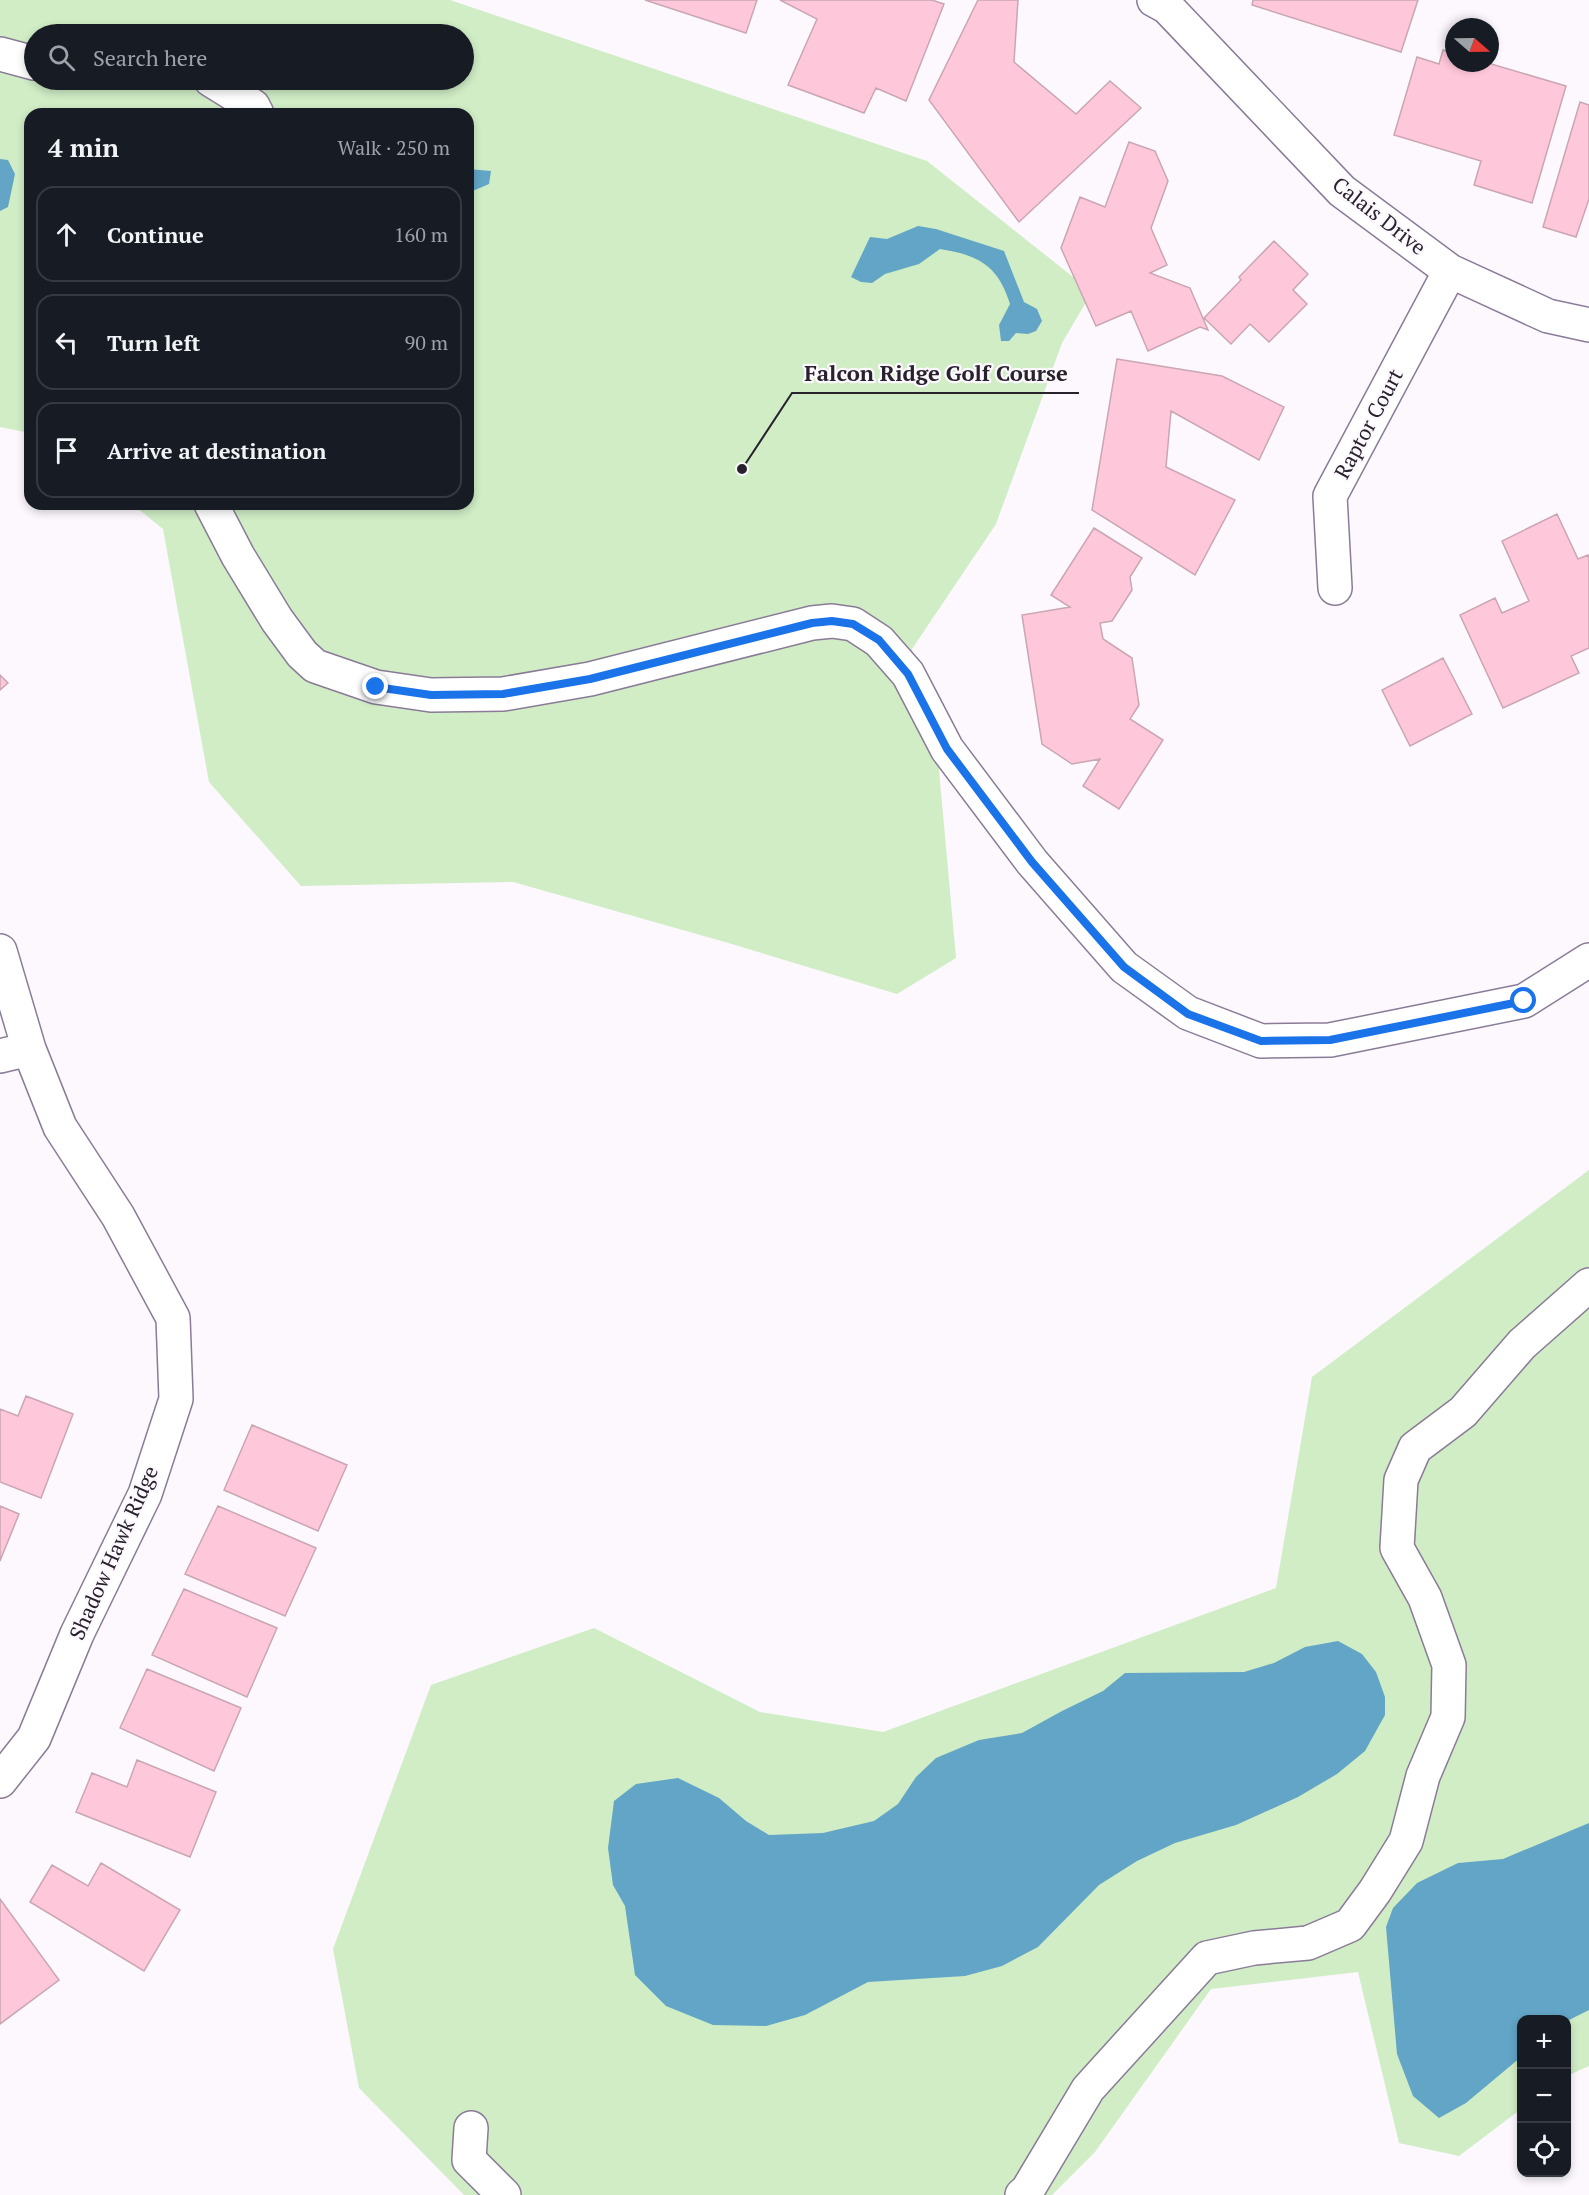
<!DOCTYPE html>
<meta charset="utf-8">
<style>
:root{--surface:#171b24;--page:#242831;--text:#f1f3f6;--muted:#9ea1a6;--line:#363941}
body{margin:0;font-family:"PT Serif",serif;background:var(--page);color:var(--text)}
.controls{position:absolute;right:18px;bottom:18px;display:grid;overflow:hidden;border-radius:12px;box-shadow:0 3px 9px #0003}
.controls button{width:54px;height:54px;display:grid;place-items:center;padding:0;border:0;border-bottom:2px solid var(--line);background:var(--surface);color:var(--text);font:30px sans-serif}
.compass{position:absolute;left:1445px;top:18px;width:54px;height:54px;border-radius:50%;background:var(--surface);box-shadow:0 3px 9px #0003;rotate:110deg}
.stop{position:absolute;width:18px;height:18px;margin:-14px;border:4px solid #1a73e8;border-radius:50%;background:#fff}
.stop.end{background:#1a73e8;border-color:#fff;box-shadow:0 2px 6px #0008}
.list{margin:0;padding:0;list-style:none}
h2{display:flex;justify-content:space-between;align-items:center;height:78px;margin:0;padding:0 24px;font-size:26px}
h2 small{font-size:20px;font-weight:400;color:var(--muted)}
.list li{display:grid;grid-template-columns:39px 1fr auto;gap:18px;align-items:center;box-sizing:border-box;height:96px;margin:0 12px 12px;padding:0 12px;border:2px solid var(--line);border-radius:18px}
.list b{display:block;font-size:22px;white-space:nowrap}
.list em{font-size:20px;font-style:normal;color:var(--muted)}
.icon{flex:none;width:33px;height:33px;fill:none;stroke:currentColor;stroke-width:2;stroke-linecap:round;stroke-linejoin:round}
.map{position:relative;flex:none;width:1589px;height:2195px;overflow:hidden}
.search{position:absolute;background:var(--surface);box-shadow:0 3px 9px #0003;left:24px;top:24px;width:450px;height:66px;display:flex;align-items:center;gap:15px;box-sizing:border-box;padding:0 21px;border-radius:33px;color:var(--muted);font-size:22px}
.panel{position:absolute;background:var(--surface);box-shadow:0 3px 9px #0003;left:24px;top:108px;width:450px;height:402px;border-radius:18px}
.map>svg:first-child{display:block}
.green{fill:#d0edc6;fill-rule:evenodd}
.water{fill:#62a5c6}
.building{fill:#ffc7da;stroke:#caa6b2;stroke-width:1.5}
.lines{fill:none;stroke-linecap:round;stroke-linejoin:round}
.minor-casing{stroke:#8a7b97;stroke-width:36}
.minor{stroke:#fff;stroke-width:33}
.route{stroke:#1a73e8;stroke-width:8}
.labels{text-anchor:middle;stroke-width:4.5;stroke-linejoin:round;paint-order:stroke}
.street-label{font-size:21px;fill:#28222d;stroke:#fcf8fe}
.leader{fill:none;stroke:#28222d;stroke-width:2}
.callout-dot{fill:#28222d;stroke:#fcf8fe;stroke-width:2}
.callout-label{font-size:22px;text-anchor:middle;font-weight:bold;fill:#28222d;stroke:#fcf8fe;stroke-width:4.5;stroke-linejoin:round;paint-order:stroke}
</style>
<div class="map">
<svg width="1589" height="2195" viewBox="0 0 1589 2195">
<rect width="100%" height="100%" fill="#fcf8fe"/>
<!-- green -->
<path class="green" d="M0,0h450l477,161 165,131 -30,51 -66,181 -84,125 24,88 20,221 -59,36 -172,-52 -212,-60 -212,4 -92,-104 -46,-253 -31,-25h336v-390h-438v319l-30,-6zM34,34h430v46h-430z
M1589,1170v896l-22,10 -1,-56h-44l-1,89 -62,47 -60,-13 -41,-171 -147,17 -116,163 -43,43h-588l-105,-107 -26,-139 98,-264 163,-57 166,84 123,20 393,-144 36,-211z"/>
<!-- water -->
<path class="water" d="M0,159l8,1 7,14 -7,33 -8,4z
M468,169l23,2 -2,13 -21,9z
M918,226l18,3 68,22 20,51 13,7 5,12 -6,10 -8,3 -12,-1 -7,8h-8l-2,-16 11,-21c-12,-39 -32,-49 -70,-55l-21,15 -34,10 -13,9 -11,-1 -10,-5 19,-40 17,2z
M1338,1641l24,13 14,18 9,25v18l-20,36 -28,23 -39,23 -62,28 -61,18 -38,18 -38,24 -61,62 -36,19 -37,10 -97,6 -63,33 -39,11 -53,-1 -47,-19 -31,-31 -10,-69 -12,-21 -5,-37 6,-47 22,-17 42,-6 41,20 27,23 23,14 54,-2 51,-12 24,-17 18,-27 20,-19 43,-18 43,-7 40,-22 41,-20 22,-18 119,-1 30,-9 31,-16z
M1589,1823v187l-22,11 -1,-1h-44l-1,37 -55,46 -27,15 -26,-22 -16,-42 -11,-127 7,-19 24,-25 41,-20 45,-4z"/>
<!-- building -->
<path class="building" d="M645,0h112l-11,33z
M780,0h152l12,4 -38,97 -30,-13 -12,25 -76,-28 29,-66z
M978,0h40l-4,62 62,52 34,-33 31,27 -122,114 -90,-122z
M1253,0h165l-17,52 -149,-47z
M1443,50l11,3v10h34l78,23 -34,117 -58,-18 7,-24 -87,-26 23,-78 22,7z
M1580,102l9,3v94l-13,38 -33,-10z
M1129,142l26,9 13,30 -17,47 16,37 -17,8 40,15 18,42 -8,-3 -52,24 -17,-40 -35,15 -35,-78 19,-51 25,10z
M1274,241l34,33 -15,16 14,14 -38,38 -19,-18 -19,20 -27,-26 37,-38 -2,-3z
M1117,359l105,17 62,31 -25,53 -88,-49 -5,56 69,33 -40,75 -103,-65z
M1557,514l21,45 10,-4 1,3v90l-18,8 8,17 -76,35 -43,-93 35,-17 7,15 27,-12 -27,-60z
M1094,528l48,30 -12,19 2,13 -20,31 -12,2 3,16 29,19 7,47 -9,14 33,21 -44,69 -36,-23 17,-27 -28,5 -30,-20 -20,-129 48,-8 -19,-12z
M1443,658l29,56 -62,32 -28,-56z
M0,675l8,8 -8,7z
M26,1396l47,18 -32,84 -41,-16v-73l18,7z
M252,1425l95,40 -29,66 -94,-41z
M0,1506l19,8 -19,47z
M218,1506l98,42 -31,68 -100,-42z
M184,1589l93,39 -30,69 -95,-42z
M147,1669l94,39 -27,63 -94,-43z
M137,1760l79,32 -26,65 -114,-45 16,-39 35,14z
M101,1863l79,47 -36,61 -114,-69 22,-37 36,21z
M0,1899l59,81 -59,44z"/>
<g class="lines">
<!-- minor casing -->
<g class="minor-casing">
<path id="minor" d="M1154,0l13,7 175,184 108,80 98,45 41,9
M0,54l34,9
M211,80l42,26 4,8
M211,504l27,52 39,64 25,34 13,12 61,21 55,8 72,-1 87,-15 222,-56 20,-2 21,3 26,17 29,33 39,75 85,113 92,105 64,46 73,28 69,-1 194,-39 65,-41
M1335,588l-5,-92 120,-225
M0,951l29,98 31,78 58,89 55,102 3,81 -31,95 -68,140 -43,104 -34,43
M0,1056l29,-7
M471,2128l-2,32 35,35
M1022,2195l5,-4 61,-102 119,-131 47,-10 54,-5 42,-18 25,-34 31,-50 17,-65 25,-59 1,-52 -24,-67 -28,-50 4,-68 14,-32 48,-36 59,-68 67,-59"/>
</g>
<!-- minor -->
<use href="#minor" class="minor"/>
</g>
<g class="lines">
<!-- route -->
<path class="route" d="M376,687l55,8 72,-1 87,-15 222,-56 20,-2 21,3 26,16 29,34 39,75 85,113 92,105 64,47 73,27 69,-1 194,-39"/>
</g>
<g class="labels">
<!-- street labels -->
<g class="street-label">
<text transform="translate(1379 216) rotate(38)" y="7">Calais Drive</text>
<text transform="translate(1369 424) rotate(-62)" y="7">Raptor Court</text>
<text transform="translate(114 1553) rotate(-66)" y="7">Shadow Hawk Ridge</text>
</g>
</g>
<!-- callouts -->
<path class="leader" d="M742 469L792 393H1079"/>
<circle class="callout-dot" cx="742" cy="469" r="6"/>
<g class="callout-label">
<text x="936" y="381">Falcon Ridge Golf Course</text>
</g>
</svg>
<div class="controls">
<button>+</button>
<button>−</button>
<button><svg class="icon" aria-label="locate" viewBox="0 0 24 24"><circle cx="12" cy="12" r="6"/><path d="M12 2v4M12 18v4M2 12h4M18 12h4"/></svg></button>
</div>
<svg class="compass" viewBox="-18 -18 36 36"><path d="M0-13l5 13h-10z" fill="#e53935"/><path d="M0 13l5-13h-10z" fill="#9ea1a6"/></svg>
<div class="stop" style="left:1524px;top:1001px"></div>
<div class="stop end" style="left:376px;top:687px"></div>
<div class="search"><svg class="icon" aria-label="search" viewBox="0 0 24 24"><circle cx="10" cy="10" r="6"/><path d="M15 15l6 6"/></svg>Search here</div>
<section class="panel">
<h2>4 min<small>Walk · 250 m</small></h2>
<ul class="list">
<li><svg class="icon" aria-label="ahead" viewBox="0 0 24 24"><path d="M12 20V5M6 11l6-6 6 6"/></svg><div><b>Continue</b></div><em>160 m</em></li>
<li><svg class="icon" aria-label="left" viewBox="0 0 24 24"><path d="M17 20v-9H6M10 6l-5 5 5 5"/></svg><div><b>Turn left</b></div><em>90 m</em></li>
<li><svg class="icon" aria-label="arrive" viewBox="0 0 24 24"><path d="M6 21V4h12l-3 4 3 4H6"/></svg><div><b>Arrive at destination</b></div></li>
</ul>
</section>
</div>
